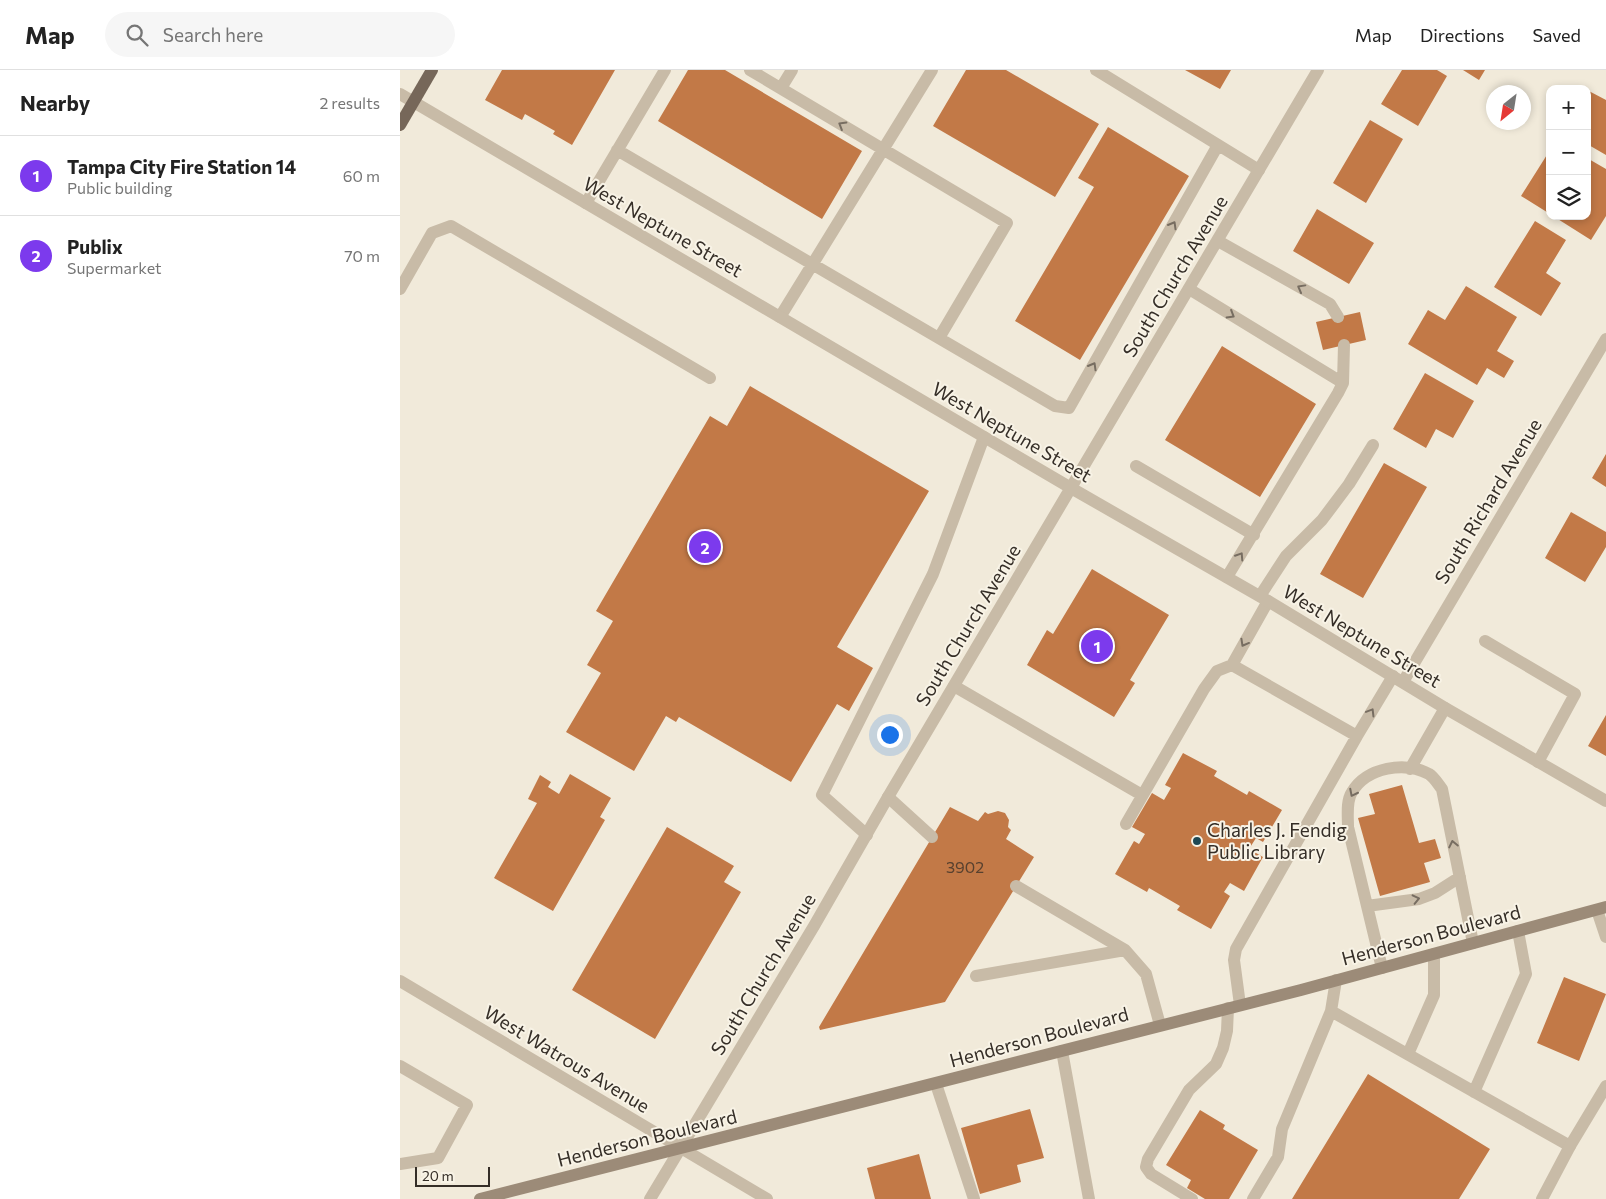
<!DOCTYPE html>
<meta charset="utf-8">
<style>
:root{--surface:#fff;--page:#f6f6f6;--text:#222;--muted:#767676;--line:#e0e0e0;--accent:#7c3aed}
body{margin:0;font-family:Commissioner,sans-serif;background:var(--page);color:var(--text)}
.controls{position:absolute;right:15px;top:15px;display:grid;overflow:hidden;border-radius:10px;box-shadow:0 2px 8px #0003}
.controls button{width:45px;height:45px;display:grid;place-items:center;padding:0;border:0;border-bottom:1px solid var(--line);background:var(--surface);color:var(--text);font:25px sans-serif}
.compass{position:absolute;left:1086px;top:15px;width:45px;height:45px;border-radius:50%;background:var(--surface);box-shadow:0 2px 8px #0003;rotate:210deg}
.scale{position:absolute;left:15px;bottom:12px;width:75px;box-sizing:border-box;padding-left:5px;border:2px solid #352e27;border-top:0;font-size:14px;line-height:18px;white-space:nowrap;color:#352e27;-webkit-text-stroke:4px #f8f3e6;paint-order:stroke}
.you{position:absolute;left:489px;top:664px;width:18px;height:18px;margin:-12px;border:4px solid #fff;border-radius:50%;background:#1a73e8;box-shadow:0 0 0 8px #1a73e833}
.badge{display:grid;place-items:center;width:32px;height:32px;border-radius:50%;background:var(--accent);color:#fff;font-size:16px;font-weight:700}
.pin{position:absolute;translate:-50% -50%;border:2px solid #fff;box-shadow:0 1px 5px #0006}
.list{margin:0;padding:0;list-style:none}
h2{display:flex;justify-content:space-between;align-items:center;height:65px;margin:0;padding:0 20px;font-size:21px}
h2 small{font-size:16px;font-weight:400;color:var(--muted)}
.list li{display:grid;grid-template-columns:32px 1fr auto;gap:15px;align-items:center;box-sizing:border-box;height:80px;padding:0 20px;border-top:1px solid var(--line)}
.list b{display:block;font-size:19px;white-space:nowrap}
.list p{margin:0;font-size:16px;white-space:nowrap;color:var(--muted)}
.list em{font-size:16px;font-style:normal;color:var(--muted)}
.icon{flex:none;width:28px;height:28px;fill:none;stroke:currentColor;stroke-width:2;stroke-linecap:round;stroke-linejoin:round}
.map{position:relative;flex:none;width:1206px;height:1129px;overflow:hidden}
header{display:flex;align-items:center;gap:30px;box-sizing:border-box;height:70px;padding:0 25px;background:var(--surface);border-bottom:1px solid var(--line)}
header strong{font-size:24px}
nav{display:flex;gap:28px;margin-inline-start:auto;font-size:18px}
.search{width:350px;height:45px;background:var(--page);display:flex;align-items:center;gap:12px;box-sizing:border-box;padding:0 18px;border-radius:28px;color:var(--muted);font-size:19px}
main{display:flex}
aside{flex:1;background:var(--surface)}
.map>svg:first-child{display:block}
.building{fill:#c27947}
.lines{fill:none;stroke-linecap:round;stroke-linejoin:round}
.service{stroke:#c8bba7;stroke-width:12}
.minor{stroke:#c8bba7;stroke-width:12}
.tertiary{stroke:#c8bba7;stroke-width:12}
.secondary{stroke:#9c8b78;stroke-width:12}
.primary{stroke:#766759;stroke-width:12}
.oneway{stroke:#776d61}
.poi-dot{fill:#1e4854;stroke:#f8f3e6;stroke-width:2}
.labels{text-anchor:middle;stroke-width:4;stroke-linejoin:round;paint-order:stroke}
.number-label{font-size:16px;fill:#58412f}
.street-label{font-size:19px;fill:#352e27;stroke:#f8f3e6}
.poi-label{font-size:19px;fill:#352e27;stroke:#f8f3e6;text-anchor:start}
</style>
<header>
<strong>Map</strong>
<div class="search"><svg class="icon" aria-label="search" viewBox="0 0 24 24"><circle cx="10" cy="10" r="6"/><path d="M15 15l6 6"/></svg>Search here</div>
<nav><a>Map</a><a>Directions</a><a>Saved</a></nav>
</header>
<main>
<aside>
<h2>Nearby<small>2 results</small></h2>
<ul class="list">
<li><span class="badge">1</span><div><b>Tampa City Fire Station 14</b><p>Public building</p></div><em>60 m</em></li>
<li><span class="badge">2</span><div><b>Publix</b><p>Supermarket</p></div><em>70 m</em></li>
</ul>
</aside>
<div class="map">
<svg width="1206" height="1129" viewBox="0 0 1206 1129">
<rect width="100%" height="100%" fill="#f1eada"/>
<!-- building -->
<path class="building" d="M102,0h113l-43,75 -19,-11 2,-3 -30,-17 -3,6 -37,-20z
M288,0h37l137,81 -40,68 -164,-98z
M566,0h40l93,54 -44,73 -122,-71z
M785,0h46l-11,19z
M1002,0h35l10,6 -29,50 -37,-22z
M1063,0h22l-6,10z
M1187,20l19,10v55l-19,-11z
M970,50l33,19 -37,64 -33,-20z
M708,57l81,49 -109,184 -65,-39 79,-134 -16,-9z
M1150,80v64l-29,-18z
M1187,88l19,11v47l-15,24 -38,-24h34z
M917,139l57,34 -25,41 -56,-33z
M1135,151l31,19 -20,33 15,10 -20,33 -47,-29z
M1066,216l51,31 -20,34 17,10 -10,17 -17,-10 -10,17 -69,-41 20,-34 17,10z
M960,242l6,28 -43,10 -7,-28z
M822,276l94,58 -56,93 -95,-57z
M1025,303l49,28 -21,37 -17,-9 -10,19 -33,-19z
M350,316l179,105 -92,156 36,21 -24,43 -12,-7 -46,78 -112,-65 -3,5 -10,-6 -32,55 -68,-39 35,-59 -14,-8 26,-44 -17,-10 114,-195 17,10z
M1206,384v33l-14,-9z
M984,393l43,24 -64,111 -43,-24z
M1171,442l35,20v15l-21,35 -40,-24z
M692,499l77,46 -39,65 5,3 -21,34 -87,-52 20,-35 6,4z
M1206,645v41l-18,-10z
M783,683l34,18 -3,5 33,19 2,-4 33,19 -19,32 -7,-4 -7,11 14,8 -19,34 -14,-8 -6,9 6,4 -19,33 -34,-19 3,-4 -31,-18 -2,4 -32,-18 19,-33 5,3 6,-10 -13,-7 20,-34 12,7 7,-12 -6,-3z
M170,704l41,24 -11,19 5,3 -52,91 -59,-33 43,-75 -9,-4 12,-24 11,7 -3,5 11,7z
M1002,715l17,58 16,-4 6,19 -17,5 6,19 -50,14 -22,-78 17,-4 -6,-20z
M550,737l28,14 7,-9 3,2 10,-3 7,2 4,7 -1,7 3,3 -5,9 28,18 -89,145 -125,28 -1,-3z
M267,757l67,39 -10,16 17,10 -86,147 -83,-49z
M1164,907l42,17 -27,67 -42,-18z
M968,1004l122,75 -31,50h-167z
M630,1039l14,49 -27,7 4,17 -41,12 -19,-66z
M800,1040l25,15 -2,4 35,21 -29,49h-24l-18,-11 4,-8 -25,-15z
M519,1084l12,45h-56l-8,-31z"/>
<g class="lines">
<!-- service -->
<path class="service" d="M350,0l257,153 -68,115
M696,0l163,100
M381,18l11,-18
M217,80l438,256 14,2 149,-263
M186,133l79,-133
M818,171l112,63 8,13
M0,219l32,-56 19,-7 259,152
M789,219l154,94
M380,247l152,-247
M736,396l118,69
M827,507l111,-184 5,-10 1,-38
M860,526l26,-40 36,-36 27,-36 24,-39
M868,531l-36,64 125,71 36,-60
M1085,571l90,53 -37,68
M554,616l188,109
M1010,699l35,-61
M488,727l44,40
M726,754l78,-135 13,-18 15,-6
M467,765l-45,-40 111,-221 51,-137
M616,816l109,64 21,24 14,51
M967,836l52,-7 16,-6 25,-16
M1197,840l9,27
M982,898l-34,-141c0,-11 -2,-26 4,-35 15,-25 53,-31 77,-18 5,3 9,10 13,15l31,154
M576,906l149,-26
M840,935l-6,-45 2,-11 121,-213
M931,941l239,135
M662,981l27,148
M1008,984l26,-59v-41
M0,996l67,39 -29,53 -38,6
M536,1014l38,115
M1074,1022l52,-118 -8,-43
M792,1129l-41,-25 -5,-7 2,-8 41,-69 27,-26 7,-16 4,-17 1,-23
M853,1129l25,-42 4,-28 49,-118 5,-31"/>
<!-- minor -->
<path class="minor" d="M1003,612l203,-343
M0,911l367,218
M1142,1129l28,-53 36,-60"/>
<!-- tertiary -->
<path class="tertiary" d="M0,24l671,394 197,113 177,107 161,93
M250,1129l164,-273 74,-129 430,-727"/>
<!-- secondary -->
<path class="secondary" d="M80,1129l821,-209 305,-83"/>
<!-- primary -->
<path class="primary" d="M0,55l32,-55"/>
</g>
<!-- one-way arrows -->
<defs><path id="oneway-chevron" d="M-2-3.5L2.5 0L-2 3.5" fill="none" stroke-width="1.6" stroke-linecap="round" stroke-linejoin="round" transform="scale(1.25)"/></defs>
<g class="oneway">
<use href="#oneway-chevron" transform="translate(442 55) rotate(-149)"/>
<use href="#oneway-chevron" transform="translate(773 155) rotate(-60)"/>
<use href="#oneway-chevron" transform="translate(901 218) rotate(-151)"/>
<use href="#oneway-chevron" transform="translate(831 245) rotate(31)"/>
<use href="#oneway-chevron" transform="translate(693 296) rotate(-60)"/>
<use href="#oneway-chevron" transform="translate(840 486) rotate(-57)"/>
<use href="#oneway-chevron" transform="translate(844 573) rotate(119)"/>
<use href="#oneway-chevron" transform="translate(971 642) rotate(-59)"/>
<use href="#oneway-chevron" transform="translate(953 723) rotate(117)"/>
<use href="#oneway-chevron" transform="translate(1053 774) rotate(-102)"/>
<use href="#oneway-chevron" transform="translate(1016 829) rotate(-13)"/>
</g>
<!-- markers -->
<circle class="poi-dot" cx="797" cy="771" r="5"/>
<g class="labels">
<!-- number labels -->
<g class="number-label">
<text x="565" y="803">3902</text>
</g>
<!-- street labels -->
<g class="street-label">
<text transform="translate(263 157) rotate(30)" y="7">West Neptune Street</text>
<text transform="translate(775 206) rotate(-59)" y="7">South Church Avenue</text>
<text transform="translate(612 362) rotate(30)" y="7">West Neptune Street</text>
<text transform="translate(1088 431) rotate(-59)" y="7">South Richard Avenue</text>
<text transform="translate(568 555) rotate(-59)" y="7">South Church Avenue</text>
<text transform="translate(962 566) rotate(31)" y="7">West Neptune Street</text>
<text transform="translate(1031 865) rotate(-15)" y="7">Henderson Boulevard</text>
<text transform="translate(363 904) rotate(-59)" y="7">South Church Avenue</text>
<text transform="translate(639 967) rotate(-15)" y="7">Henderson Boulevard</text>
<text transform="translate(167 989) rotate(31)" y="7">West Watrous Avenue</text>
<text transform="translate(247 1068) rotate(-14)" y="7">Henderson Boulevard</text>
</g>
<!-- poi labels -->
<g class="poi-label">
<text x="807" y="767">Charles J. Fendig<tspan x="807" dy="22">Public Library</tspan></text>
</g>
</g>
</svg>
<div class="controls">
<button>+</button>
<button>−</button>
<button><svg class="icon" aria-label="layers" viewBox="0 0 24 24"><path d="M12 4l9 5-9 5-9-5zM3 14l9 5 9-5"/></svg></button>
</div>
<svg class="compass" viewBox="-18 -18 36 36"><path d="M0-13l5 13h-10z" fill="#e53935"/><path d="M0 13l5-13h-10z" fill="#767676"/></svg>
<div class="scale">20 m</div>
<div class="you"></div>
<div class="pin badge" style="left:697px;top:576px">1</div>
<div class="pin badge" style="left:305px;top:477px">2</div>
</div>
</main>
